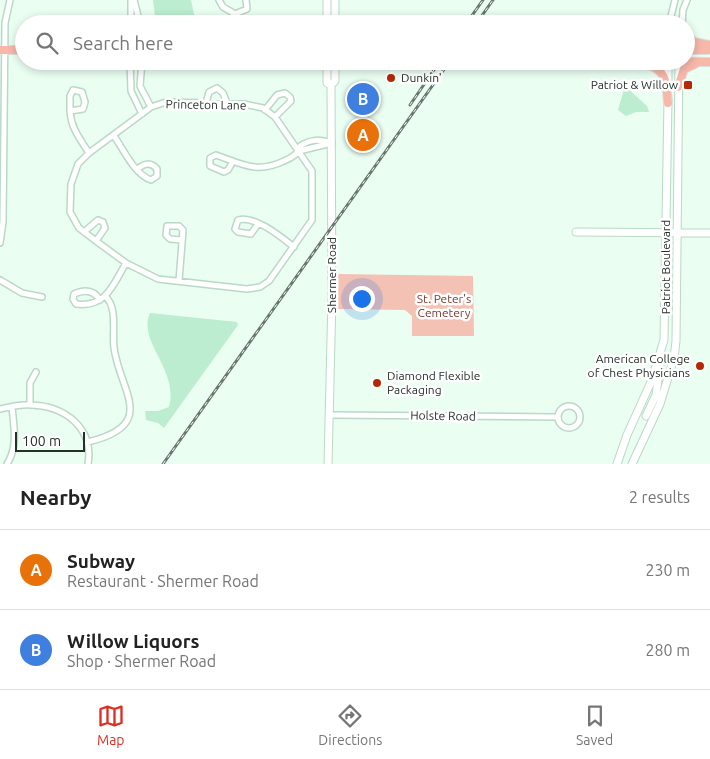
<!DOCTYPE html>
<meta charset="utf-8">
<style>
:root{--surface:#fff;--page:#f6f6f6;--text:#222;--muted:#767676;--line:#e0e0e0;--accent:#d93025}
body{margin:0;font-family:Ubuntu,sans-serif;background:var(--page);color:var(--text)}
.scale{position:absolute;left:15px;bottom:12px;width:70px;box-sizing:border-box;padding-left:5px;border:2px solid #243129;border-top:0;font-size:14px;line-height:18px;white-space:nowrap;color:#243129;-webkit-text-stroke:4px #fff;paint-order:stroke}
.you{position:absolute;left:361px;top:298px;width:18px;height:18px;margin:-12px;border:4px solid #fff;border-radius:50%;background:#1a73e8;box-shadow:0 0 0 8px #1a73e833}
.badge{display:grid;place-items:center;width:32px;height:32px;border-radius:50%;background:var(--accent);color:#fff;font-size:16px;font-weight:700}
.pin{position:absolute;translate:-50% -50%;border:2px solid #fff;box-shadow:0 1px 5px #0006}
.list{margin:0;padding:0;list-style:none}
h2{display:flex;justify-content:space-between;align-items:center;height:65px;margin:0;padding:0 20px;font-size:21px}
h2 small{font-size:16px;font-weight:400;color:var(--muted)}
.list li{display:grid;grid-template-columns:32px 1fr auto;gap:15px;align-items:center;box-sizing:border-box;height:80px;padding:0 20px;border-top:1px solid var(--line)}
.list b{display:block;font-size:19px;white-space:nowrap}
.list p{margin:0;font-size:16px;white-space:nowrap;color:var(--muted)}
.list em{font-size:16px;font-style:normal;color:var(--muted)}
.icon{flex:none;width:28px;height:28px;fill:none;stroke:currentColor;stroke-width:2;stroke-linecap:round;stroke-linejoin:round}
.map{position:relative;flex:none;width:710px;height:464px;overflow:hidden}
.search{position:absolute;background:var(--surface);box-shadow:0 2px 8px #0003;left:15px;right:15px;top:15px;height:55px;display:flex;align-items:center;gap:12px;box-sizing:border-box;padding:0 18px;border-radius:28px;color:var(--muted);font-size:19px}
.sheet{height:225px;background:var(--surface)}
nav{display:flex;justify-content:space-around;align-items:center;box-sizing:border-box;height:70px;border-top:1px solid var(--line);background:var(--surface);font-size:14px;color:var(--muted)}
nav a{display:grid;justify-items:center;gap:2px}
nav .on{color:var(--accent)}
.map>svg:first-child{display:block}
.green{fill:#f4c1b5}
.water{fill:#bcedd1}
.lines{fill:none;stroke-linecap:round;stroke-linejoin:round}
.street-casing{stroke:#b9d9c6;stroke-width:8}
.secondary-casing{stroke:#b9d9c6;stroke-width:9}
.primary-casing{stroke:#dcdedd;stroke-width:10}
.street{stroke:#fff;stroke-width:5}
.secondary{stroke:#fff;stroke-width:7}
.primary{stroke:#f7b8aa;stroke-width:8}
.rail-casing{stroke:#68776e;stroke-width:3}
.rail{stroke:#fff;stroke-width:1;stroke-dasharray:4;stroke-linecap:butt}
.poi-dot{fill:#b42802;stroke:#fff;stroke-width:2}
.labels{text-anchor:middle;stroke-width:5;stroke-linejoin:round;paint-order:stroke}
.poi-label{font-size:12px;fill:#243129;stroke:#fff;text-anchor:start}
.street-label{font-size:12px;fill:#243129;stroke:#fff}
.park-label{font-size:12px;fill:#7a392b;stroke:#fff}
</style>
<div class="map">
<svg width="710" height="464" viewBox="0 0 710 464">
<rect width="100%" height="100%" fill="#eafef2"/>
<!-- green -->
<path class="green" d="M338,274l135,2 1,60h-62v-20l-7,-6 -67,-1z"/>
<!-- water -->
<path class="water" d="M153,0h38l5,24h-40z
M625,86l22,20 2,6h-13l-10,4 -8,-6z
M150,313l87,9 1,3 -74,103 -6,-5 -12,-3 -1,-9h13l11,-4c10,-38 -32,-65 -19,-94z"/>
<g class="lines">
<!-- street casing -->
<g class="street-casing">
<path id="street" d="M131,0v24
M134,0l6,24
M219,0l4,7 12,7 12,-5 -1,-9
M669,24l6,-24
M682,24l1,-14 4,-10
M130,61l1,30 11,23
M142,61l-2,25 11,21
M166,102l78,2 19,4 12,9 37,54v49l-43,61 -9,6 -13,2 -89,-10 -32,-16 -30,-22 -17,-13 -9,-16 1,-28 7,-20 11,-11 62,-46z
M206,103l3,-11 8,-4 6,5 4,10
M265,110l12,-15 8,-2 5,4 1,4 -16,16
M70,111v-15l3,-6 9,2 3,10 -2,7 -13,2c1,17 10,28 19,42
M114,136c10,14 20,38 37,44l6,-4v-7c-7,-8 -13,-5 -20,0
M299,151l33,-8
M233,161l-5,9 -4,2 -14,-6v-8l6,-3c26,9 41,19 68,6 7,-3 15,-7 16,-15 11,-7 20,-7 32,-3
M258,224l-7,10 -13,-2 -3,-3 3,-9c17,-5 43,17 56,27
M84,232l14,-12 5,2 2,6 -9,13
M0,243l3,-21 2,-199 5,-23
M0,280l22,13 20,4
M179,281l4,-51 -4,-4h-12l-1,9 4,4 11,1
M100,300c-6,-10 -15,-11 -26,-6l-1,5 3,5c30,4 37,-19 50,-41
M30,405v-22l6,-11
M558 417a11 11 0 1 1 22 0a11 11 0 1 1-22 0Z
M0,409c10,-2 21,-5 31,-4 34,1 63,23 57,59
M330,415l227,2
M88,442c71,-17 32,-50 26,-94 -2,-15 4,-41 -9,-52
M7,464c11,-17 7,-37 5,-57"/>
</g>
<!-- secondary casing -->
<g class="secondary-casing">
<path id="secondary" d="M335,0v24
M327,24v-24
M327,61v22l4,2 1,212 -4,167
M668,61v24
M331,85l4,-4v-20
M576,232l134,1
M646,416l10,-21 4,-31
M617,464l10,-29 24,-53 13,-42 4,-241
M632,464l28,-60 14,-46 2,-17 3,-280"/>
</g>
<!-- primary casing -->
<g class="primary-casing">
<path id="primary" d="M686,34l8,8 16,3
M0,50h24
M686,50h22
M574,61l73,3c21,7 19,20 21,39
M647,61l63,1
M678,87l6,-18 11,-5"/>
</g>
<!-- street -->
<use href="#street" class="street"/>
<!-- secondary -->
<use href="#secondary" class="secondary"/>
<!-- primary -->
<use href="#primary" class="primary"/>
<!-- rail casing -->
<g class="rail-casing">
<path id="rail" d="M466,24l17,-24
M476,24l17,-24
M410,105l30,-44
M163,464l287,-403"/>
</g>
<!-- rail -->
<use href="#rail" class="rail"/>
</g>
<!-- markers -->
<g class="poi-dot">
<circle cx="391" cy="78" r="5"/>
<rect x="683" y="80" width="10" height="10" rx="2.5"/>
<circle cx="700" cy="366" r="5"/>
<circle cx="377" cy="383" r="5"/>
</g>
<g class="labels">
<!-- poi labels -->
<g class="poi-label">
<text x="401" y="82">Dunkin'</text>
<text x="678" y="89" text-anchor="end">Patriot &amp; Willow</text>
<text x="690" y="363" text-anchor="end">American College<tspan x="690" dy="14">of Chest Physicians</tspan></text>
<text x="387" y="380">Diamond Flexible<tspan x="387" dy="14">Packaging</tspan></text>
</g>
<!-- street labels -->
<g class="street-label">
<text transform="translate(206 105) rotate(1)" y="4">Princeton Lane</text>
<text transform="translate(666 267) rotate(-90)" y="4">Patriot Boulevard</text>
<text transform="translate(332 275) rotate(-90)" y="4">Shermer Road</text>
<text transform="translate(443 416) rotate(1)" y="4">Holste Road</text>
</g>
<!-- park labels -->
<g class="park-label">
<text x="444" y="303">St. Peter's<tspan x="444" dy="14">Cemetery</tspan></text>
</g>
</g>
</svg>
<div class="scale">100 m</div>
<div class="you"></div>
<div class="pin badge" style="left:363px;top:135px;background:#e8710a">A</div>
<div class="pin badge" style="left:363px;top:99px;background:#3f7fe0">B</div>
<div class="search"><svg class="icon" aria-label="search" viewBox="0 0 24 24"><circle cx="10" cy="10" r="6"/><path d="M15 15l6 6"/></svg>Search here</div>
</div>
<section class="sheet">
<h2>Nearby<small>2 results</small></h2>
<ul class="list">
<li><span class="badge" style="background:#e8710a">A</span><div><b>Subway</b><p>Restaurant · Shermer Road</p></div><em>230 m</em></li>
<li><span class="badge" style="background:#3f7fe0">B</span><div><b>Willow Liquors</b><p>Shop · Shermer Road</p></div><em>280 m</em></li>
</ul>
</section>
<nav>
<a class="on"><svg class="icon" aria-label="map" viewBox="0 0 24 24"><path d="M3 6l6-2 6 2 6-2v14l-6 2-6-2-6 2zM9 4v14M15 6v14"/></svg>Map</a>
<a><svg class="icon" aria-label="directions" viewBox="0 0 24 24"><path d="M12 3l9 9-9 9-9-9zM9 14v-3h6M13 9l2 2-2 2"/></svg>Directions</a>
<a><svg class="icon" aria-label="saved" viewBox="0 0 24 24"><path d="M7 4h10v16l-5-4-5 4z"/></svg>Saved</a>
</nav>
